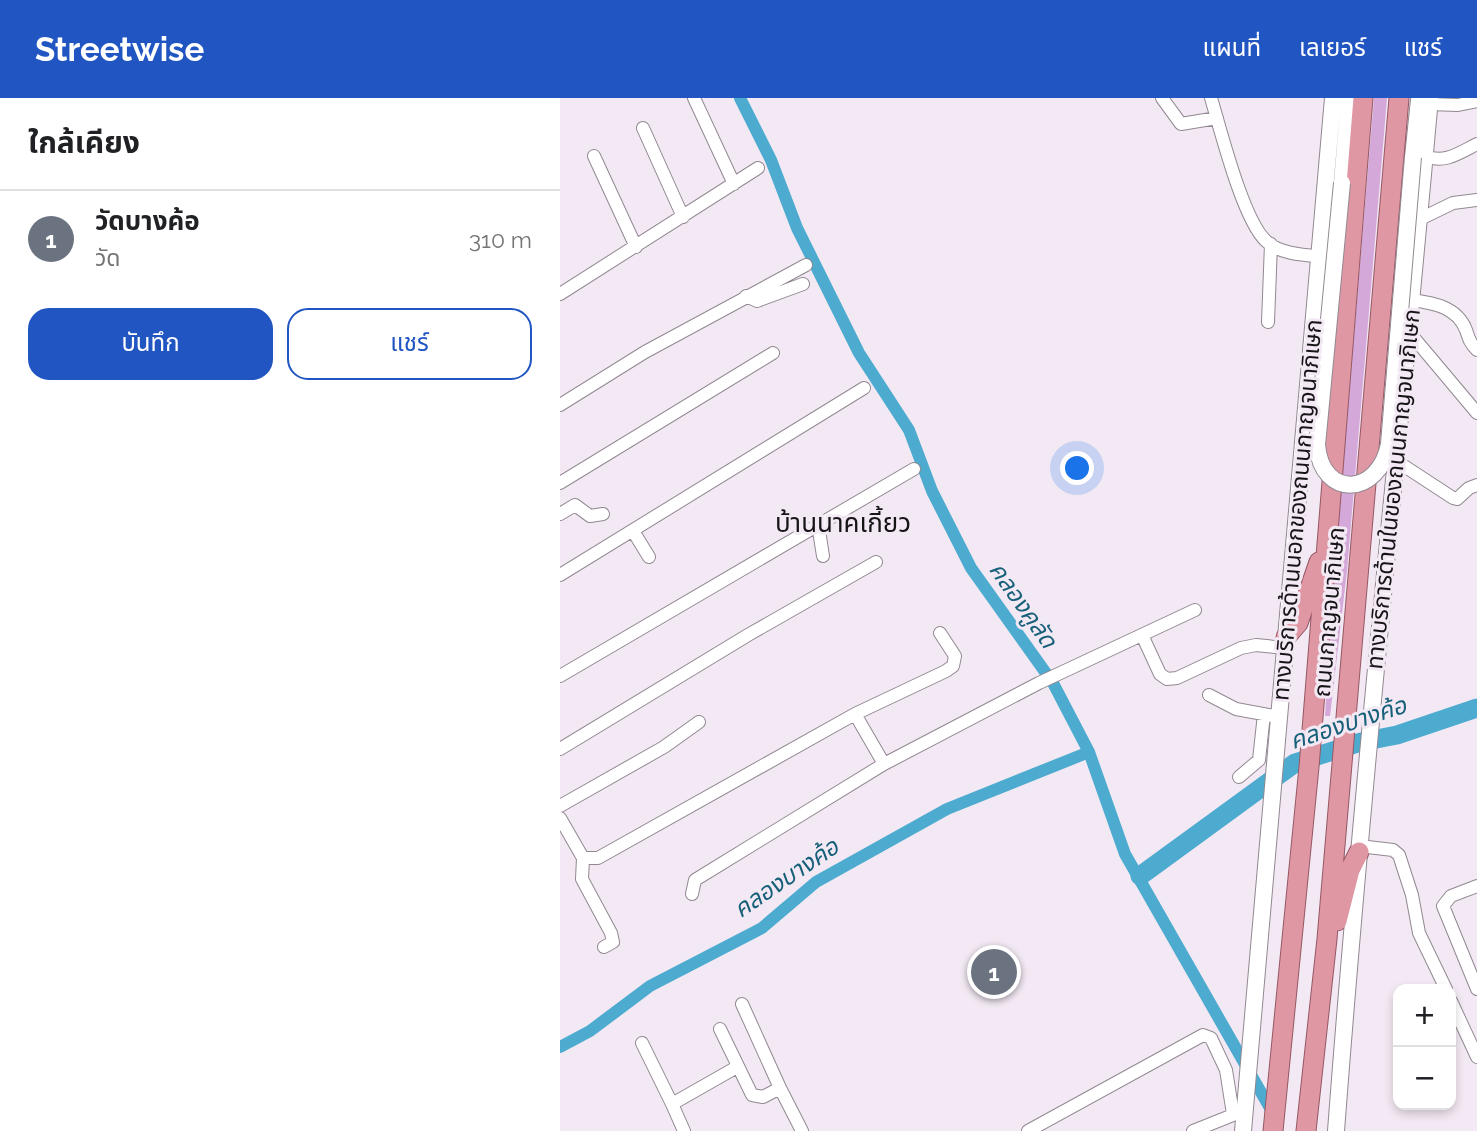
<!DOCTYPE html>
<html lang="th">
<meta charset="utf-8">
<style>
:root{--surface:#fff;--page:#f2f2f2;--text:#202124;--muted:#757577;--line:#e0e0e0;--accent:#2155c2}
body{margin:0;font-family:Raleway,"Noto Sans Thai",sans-serif;background:var(--page);color:var(--text)}
.controls{position:absolute;right:21px;bottom:21px;display:grid;overflow:hidden;border-radius:14px;box-shadow:0 4px 10px #0003}
.controls button{width:63px;height:63px;display:grid;place-items:center;padding:0;border:0;border-bottom:2px solid var(--line);background:var(--surface);color:var(--text);font:35px sans-serif}
.you{position:absolute;left:518px;top:371px;width:24px;height:24px;margin:-18px;border:5px solid #fff;border-radius:50%;background:#1a73e8;box-shadow:0 0 0 10px #1a73e833}
.badge{display:grid;place-items:center;width:46px;height:46px;border-radius:50%;background:var(--accent);color:#fff;font-size:23px;font-weight:700}
.pin{position:absolute;translate:-50% -50%;border:4px solid #fff;box-shadow:0 2px 7px #0006}
.list{margin:0;padding:0;list-style:none}
h2{display:flex;justify-content:space-between;align-items:center;height:91px;margin:0;padding:0 28px;font-size:30px}
h2 small{font-size:23px;font-weight:400;color:var(--muted)}
.list li{display:grid;grid-template-columns:46px 1fr auto;gap:21px;align-items:center;box-sizing:border-box;height:98px;padding:0 28px;border-top:2px solid var(--line)}
.list b{display:block;font-size:26px;white-space:nowrap}
.list p{margin:0;font-size:23px;white-space:nowrap;color:var(--muted)}
.list em{font-size:23px;font-style:normal;color:var(--muted)}
.actions{display:flex;gap:14px;padding:21px 28px}
.actions a{flex:1;padding:16px 0;border:2px solid var(--accent);border-radius:21px;text-align:center;font-size:24px;color:var(--accent)}
.actions .main{background:var(--accent);color:#fff}
.map{position:relative;flex:none;width:917px;height:1033px;overflow:hidden}
header{display:flex;align-items:center;gap:42px;box-sizing:border-box;height:98px;padding:0 35px;background:var(--accent);color:#fff}
header strong{font-size:33px}
nav{display:flex;gap:38px;margin-inline-start:auto;font-size:24px}
main{display:flex}
aside{flex:1;background:var(--surface)}
.map>svg:first-child{display:block}
.green{fill:#d4a8d8}
.lines{fill:none;stroke-linecap:round;stroke-linejoin:round}
.canal{stroke:#4eabd0;stroke-width:12}
.river{stroke:#4eabd0;stroke-width:19}
.minor-casing{stroke:#918891;stroke-width:14}
.secondary-casing{stroke:#918891;stroke-width:18}
.trunk-casing{stroke:#945864;stroke-width:21}
.minor{stroke:#fff;stroke-width:12}
.secondary{stroke:#fff;stroke-width:16}
.trunk{stroke:#e097a4;stroke-width:19}
.secondary-bridge-casing{stroke:#918891;stroke-width:18;stroke-linecap:butt}
.secondary-bridge{stroke:#fff;stroke-width:16}
.labels{text-anchor:middle;stroke-width:6;stroke-linejoin:round;paint-order:stroke}
.street-label{font-size:23px;fill:#171418;stroke:#f3e9f4}
.water-label{font-size:24px;font-style:italic;fill:#17607a;stroke:#f3e9f4}
.quarter-label{font-size:26px;fill:#171418;stroke:#f3e9f4}
</style>
<header>
<strong>Streetwise</strong>
<nav><a>แผนที่</a><a>เลเยอร์</a><a>แชร์</a></nav>
</header>
<main>
<aside>
<h2>ใกล้เคียง<small></small></h2>
<ul class="list">
<li><span class="badge" style="background:#6b7280">1</span><div><b>วัดบางค้อ</b><p>วัด</p></div><em>310 m</em></li>
</ul>
<div class="actions"><a class="main">บันทึก</a><a>แชร์</a></div>
</aside>
<div class="map">
<svg width="917" height="1033" viewBox="0 0 917 1033">
<rect width="100%" height="100%" fill="#f3e9f4"/>
<!-- green -->
<path class="green" d="M814,0h13l-40,473 -17,145h-5l7,-121z"/>
<g class="lines">
<!-- canal -->
<path class="canal" d="M180,0l31,62 26,68 62,125 50,77 23,61 39,77 82,115 36,69 36,102 149,261
M0,949l30,-16 60,-45 112,-58 54,-46 131,-73 142,-57"/>
<!-- river -->
<path class="river" d="M580,778l155,-113 66,-21 36,-7 80,-27"/>
<!-- minor casing -->
<g class="minor-casing">
<path id="minor" d="M134,0l40,86
M602,0l19,26 36,-6
M651,0c10,33 32,122 55,143 12,12 35,14 52,15
M869,6l29,1 19,-4
M83,30l40,89
M34,58l42,91
M865,58c20,8 34,-3 52,-12
M860,121l33,-16 24,-3
M0,196l198,-126
M186,198l11,5 46,-17
M852,202c22,3 45,7 54,30 3,9 4,13 11,20
M708,224l3,-78
M849,234l68,81
M0,307l85,-53 161,-87
M838,364l55,36 4,1 12,-11 8,-3
M0,385l213,-130
M0,416l15,-9 15,11 13,-2
M258,426l5,32
M73,433l16,26
M0,477l304,-187
M582,537l18,39 7,5 10,-1 64,-30 15,-3 29,3
M0,578l354,-207
M649,597l27,14 44,8
M295,616l29,50
M0,651l188,-114 128,-73
M679,679l20,-17 5,-46
M0,708l104,-59 35,-25
M0,720l23,40 -1,21 29,54 2,9 -9,5
M799,748l34,4 6,5 13,40 7,38 27,56
M23,760h15l257,-144 91,-43 7,-5 2,-10 -15,-23
M917,788l-26,10 -8,10 34,83
M132,796l3,-14 189,-116 155,-81 156,-73
M891,903l26,56
M182,906l38,84
M160,931l32,66 11,2 17,-9 22,43
M82,945l30,61
M124,1033l-12,-27 65,-37
M468,1033l175,-96 8,3 15,32 7,44
M633,1033l45,-18"/>
</g>
<!-- secondary casing -->
<g class="secondary-casing">
<path id="secondary" d="M853,59l6,-57
M782,85l7,-85
M683,1033l90,-1033
M776,1033c26,-345 63,-689 94,-1033"/>
</g>
<!-- trunk casing -->
<g class="trunk-casing">
<path id="trunk" d="M726,539l12,-14 21,-61
M777,823l13,-51 9,-18
M713,1033l36,-364 54,-669
M746,1033l21,-192 72,-841"/>
</g>
<!-- minor -->
<use href="#minor" class="minor"/>
<!-- secondary -->
<use href="#secondary" class="secondary"/>
<!-- trunk -->
<use href="#trunk" class="trunk"/>
<!-- secondary-bridge casing -->
<g class="secondary-bridge-casing">
<path id="secondary-bridge" d="M782,85l-25,262c5,55 62,51 72,-1l24,-287"/>
</g>
<!-- secondary-bridge -->
<use href="#secondary-bridge" class="secondary-bridge"/>
</g>
<g class="labels">
<!-- street labels -->
<g class="street-label">
<text transform="translate(833 391) rotate(-84)" y="8">ทางบริการด้านในของถนนกาญจนาภิเษก</text>
<text transform="translate(737 412) rotate(-85)" y="8">ทางบริการด้านนอกของถนนกาญจนาภิเษก</text>
<text transform="translate(769 514) rotate(-85)" y="8">ถนนกาญจนาภิเษก</text>
</g>
<!-- water labels -->
<g class="water-label">
<text transform="translate(463 507) rotate(55)" y="8">คลองคูลัด</text>
<text transform="translate(788 625) rotate(-18)" y="8">คลองบางค้อ</text>
<text transform="translate(226 780) rotate(-34)" y="8">คลองบางค้อ</text>
</g>
<!-- quarter labels -->
<g class="quarter-label">
<text x="283" y="434">บ้านนาคเกี้ยว</text>
</g>
</g>
</svg>
<div class="controls">
<button>+</button>
<button>−</button>
</div>
<div class="you"></div>
<div class="pin badge" style="left:434px;top:874px;background:#6b7280">1</div>
</div>
</main>
